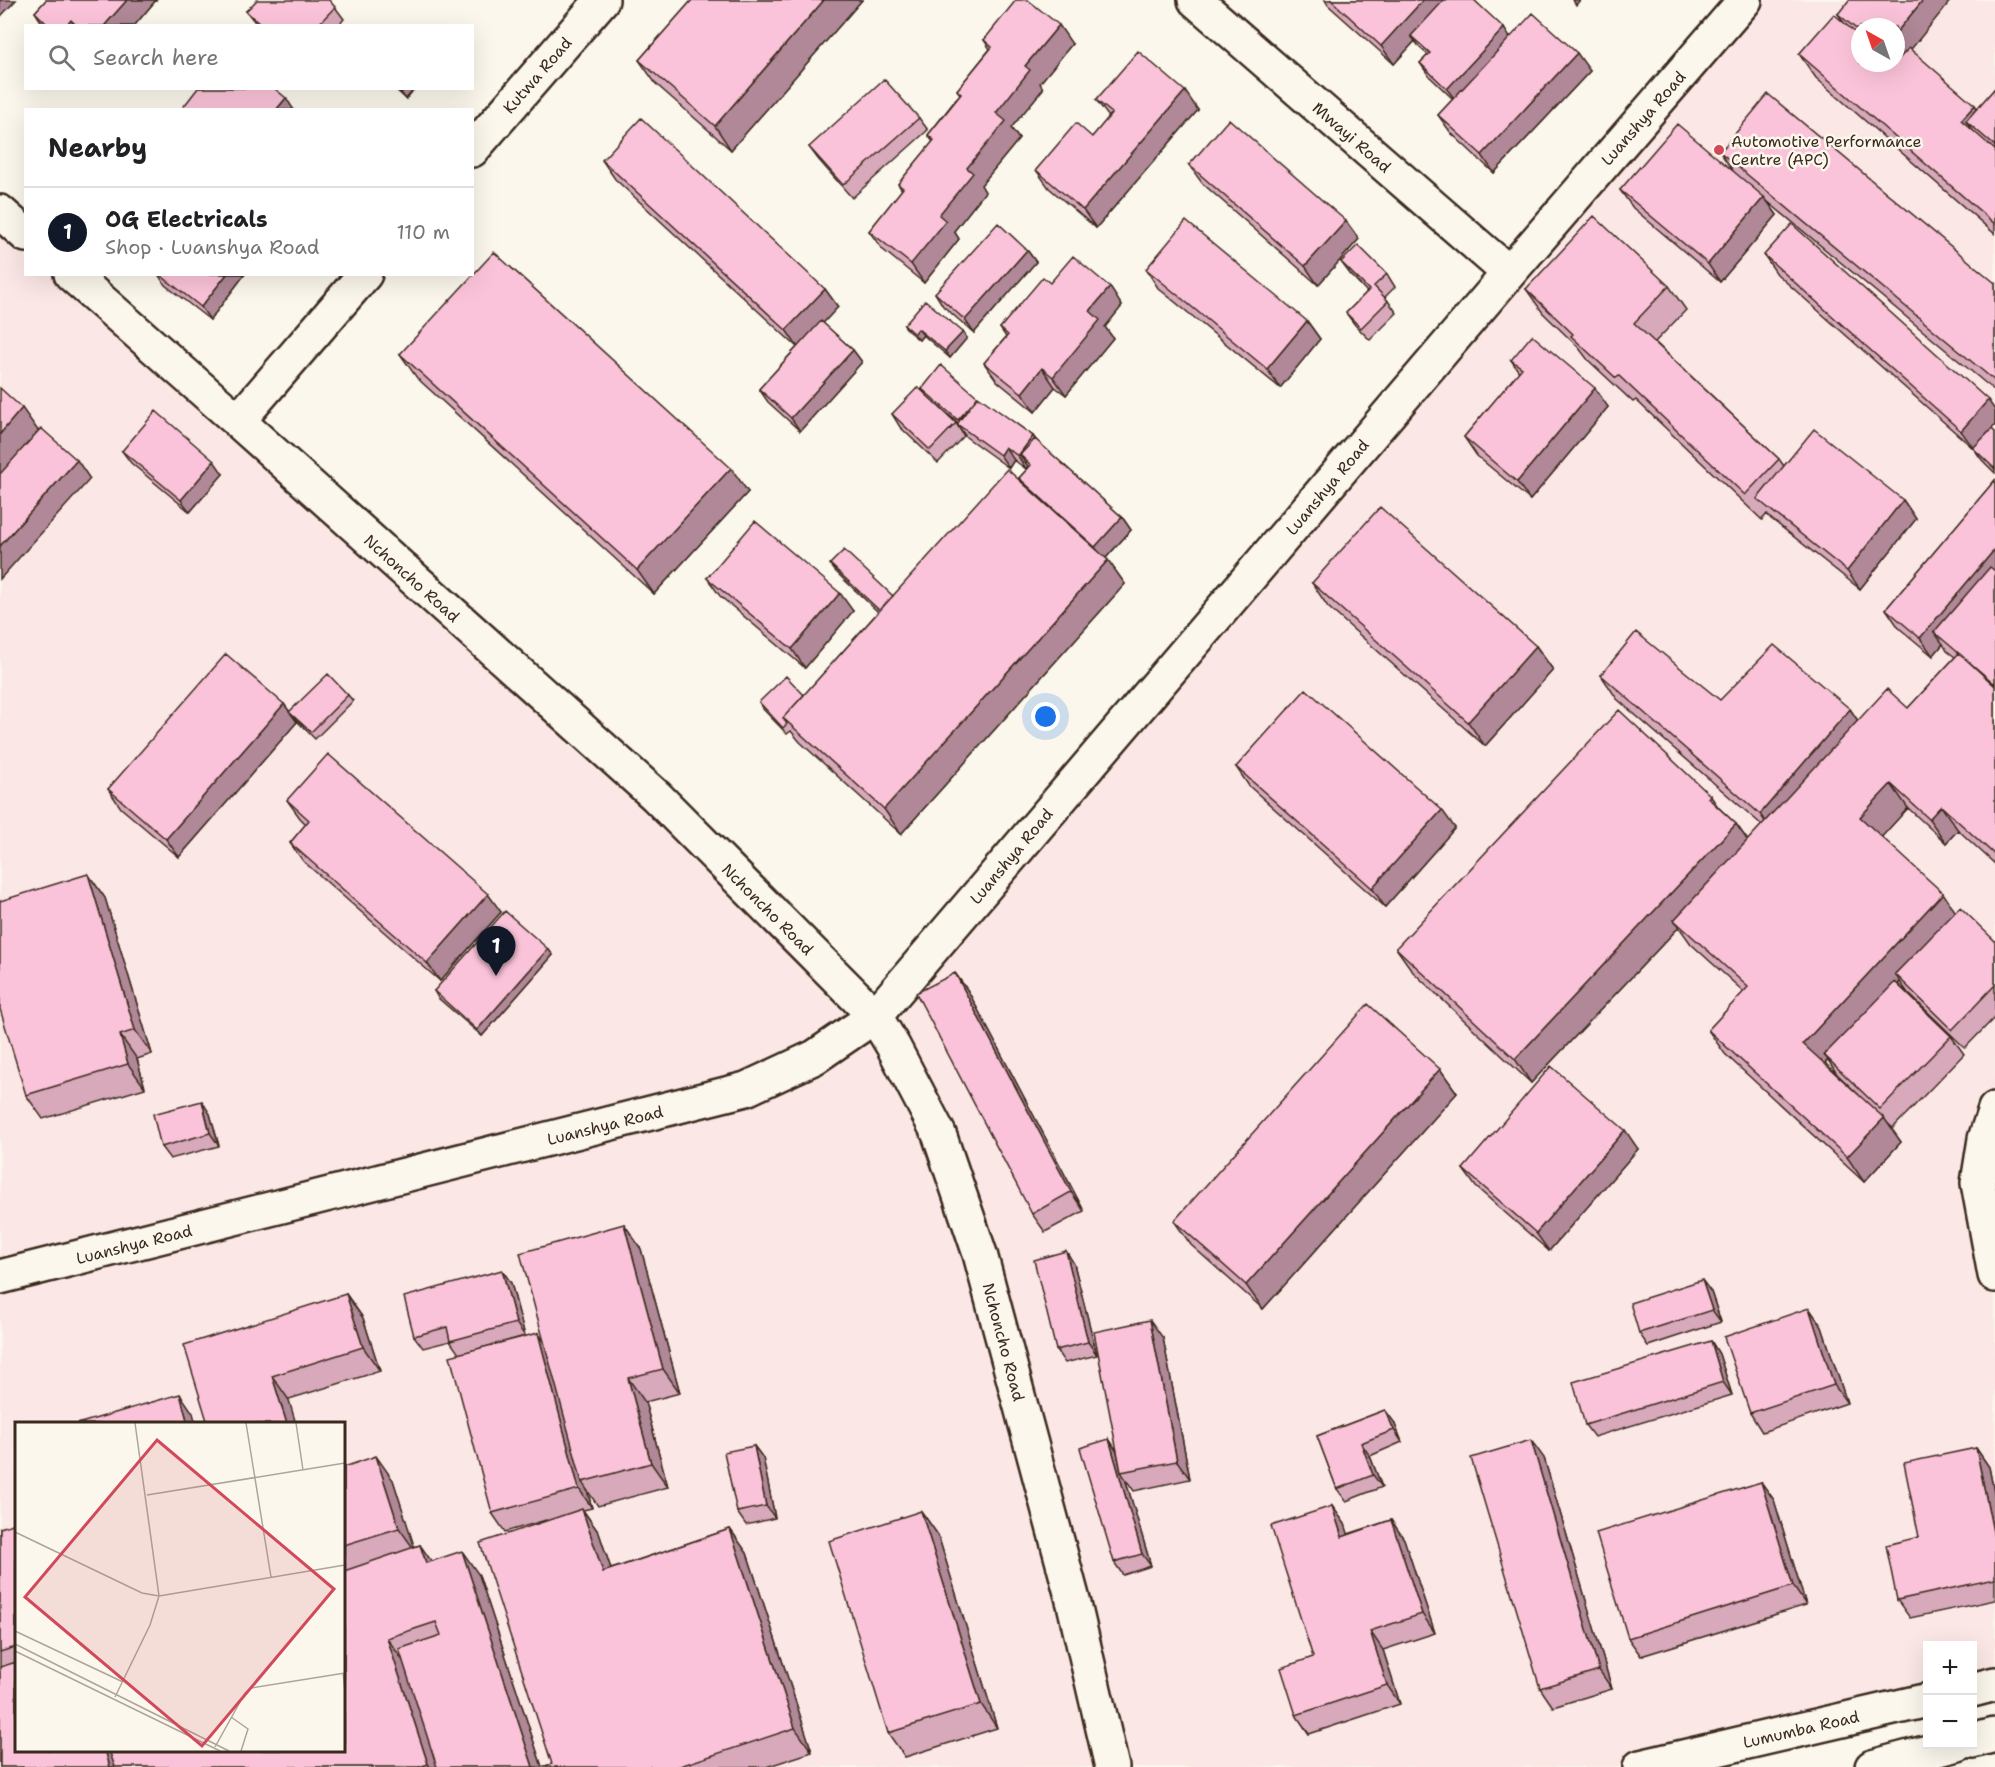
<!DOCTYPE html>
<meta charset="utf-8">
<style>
:root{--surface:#fff;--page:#f6f6f6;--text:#202124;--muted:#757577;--line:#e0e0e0;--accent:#111827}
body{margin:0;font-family:"Shantell Sans",sans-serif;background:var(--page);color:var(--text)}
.controls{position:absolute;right:18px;bottom:18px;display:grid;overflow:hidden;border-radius:0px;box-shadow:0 6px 24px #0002}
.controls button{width:54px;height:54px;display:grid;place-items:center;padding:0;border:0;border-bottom:2px solid var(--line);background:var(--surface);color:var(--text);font:30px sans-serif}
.compass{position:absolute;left:1851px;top:18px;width:54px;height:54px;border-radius:50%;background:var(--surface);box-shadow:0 6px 24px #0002;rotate:320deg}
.you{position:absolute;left:1046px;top:717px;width:21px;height:21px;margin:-15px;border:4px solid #fff;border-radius:50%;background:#1a73e8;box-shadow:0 0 0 9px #1a73e833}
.badge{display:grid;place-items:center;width:39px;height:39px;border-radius:50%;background:var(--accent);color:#fff;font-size:20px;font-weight:700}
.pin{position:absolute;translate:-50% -50px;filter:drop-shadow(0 2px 3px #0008)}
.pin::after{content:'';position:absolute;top:32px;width:21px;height:18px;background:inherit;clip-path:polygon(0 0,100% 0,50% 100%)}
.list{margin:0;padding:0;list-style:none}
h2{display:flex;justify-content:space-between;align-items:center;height:78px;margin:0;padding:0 24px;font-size:26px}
h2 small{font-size:20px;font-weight:400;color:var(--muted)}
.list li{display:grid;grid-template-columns:39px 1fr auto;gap:18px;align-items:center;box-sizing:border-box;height:90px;padding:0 24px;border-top:2px solid var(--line)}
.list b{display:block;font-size:22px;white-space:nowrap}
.list p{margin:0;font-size:20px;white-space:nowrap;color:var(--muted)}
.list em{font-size:20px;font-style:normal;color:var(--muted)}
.icon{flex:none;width:33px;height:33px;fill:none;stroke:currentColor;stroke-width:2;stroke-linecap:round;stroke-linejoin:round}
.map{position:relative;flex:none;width:1995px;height:1767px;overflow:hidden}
.search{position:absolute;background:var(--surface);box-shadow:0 6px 24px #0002;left:24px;top:24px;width:450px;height:66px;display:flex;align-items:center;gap:15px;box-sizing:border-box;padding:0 21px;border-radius:0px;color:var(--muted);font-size:22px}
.panel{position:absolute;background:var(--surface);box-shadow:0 6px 24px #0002;left:24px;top:108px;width:450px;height:168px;border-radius:0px}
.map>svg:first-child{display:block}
.built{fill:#fbe7e6;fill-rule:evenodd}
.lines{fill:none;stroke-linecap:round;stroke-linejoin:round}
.minor-casing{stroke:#3b2a1e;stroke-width:38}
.major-casing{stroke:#3b2a1e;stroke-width:38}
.minor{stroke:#fbf7ec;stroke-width:33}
.major{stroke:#fbf7ec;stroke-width:33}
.wall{fill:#d8a8bb;stroke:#3b2a1e;stroke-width:1.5;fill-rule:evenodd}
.shaded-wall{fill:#b08898;stroke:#3b2a1e;stroke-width:1.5}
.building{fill:#fbc3d9;stroke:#3b2a1e;stroke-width:1.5}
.poi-dot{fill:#d1495b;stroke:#fbf7ec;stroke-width:2}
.labels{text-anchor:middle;stroke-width:5;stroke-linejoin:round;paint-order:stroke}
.street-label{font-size:16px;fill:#3b2a1e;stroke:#fbf7ec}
.poi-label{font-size:16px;fill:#3b2a1e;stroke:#fbf7ec;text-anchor:start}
.inset-road{fill:none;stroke:#aea59a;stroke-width:1.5}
.view{fill:#d1495b;fill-opacity:0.15;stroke:#d1495b;stroke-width:3}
.inset-edge{fill:none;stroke:#3b2a1e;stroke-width:3}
</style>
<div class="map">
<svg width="1995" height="1767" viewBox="0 0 1995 1767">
<rect width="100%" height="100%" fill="#fbf7ec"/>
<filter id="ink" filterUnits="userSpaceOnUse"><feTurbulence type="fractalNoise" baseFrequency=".0167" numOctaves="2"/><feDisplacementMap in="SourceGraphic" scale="12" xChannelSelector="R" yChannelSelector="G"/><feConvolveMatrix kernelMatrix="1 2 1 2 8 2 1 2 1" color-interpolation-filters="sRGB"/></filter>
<g filter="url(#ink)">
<!-- built -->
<path class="built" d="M1740,0h255v1688l-22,5 -1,-47h-44l-1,58 -263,63h-1664v-1559l25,24 1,42 46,1 794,733zM1860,27h36v36h-36zM16,1424h328v326h-328z"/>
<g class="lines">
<!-- minor casing -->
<g class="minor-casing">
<path id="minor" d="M1195,0l314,273
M472,150l130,-150
M0,212l26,23
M71,274l167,147 418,375 219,220 18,30 46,88 41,120 94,350 38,163
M238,421l127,-147
M1995,1109l-10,30 -7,44 17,92
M0,1277l746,-188 69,-32 60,-41 634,-743 236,-273"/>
</g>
<!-- major casing -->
<g class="major-casing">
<path id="major" d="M1972,1690l23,-6
M1972,1741l23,-6
M1640,1767l288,-67
M1872,1767l86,-23"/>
</g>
<!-- minor -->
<use href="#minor" class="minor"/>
<!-- major -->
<use href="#major" class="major"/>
</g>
<!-- wall -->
<path class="wall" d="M46,0h110l-22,26h-90l-9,-14z
M692,0h170l-131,150 -75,-66 -17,-24z
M1325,0h149l36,38 80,33 -96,102 -43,-40 -13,-18 15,-16 -24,-23 -9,-13 8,-8 -8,-7 -5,-7 -21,23 -66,-59z
M335,7l9,12 -6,7h-80l-12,-15z
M1838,14l72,36 67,59 18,-21v146l-179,-156 -17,-24 45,-31zM1860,27l36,36h-36z
M984,40l88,4 -32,39 3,6 -32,39 8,11 -38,46 4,7 -31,39 5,8 -35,44 -42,-34 -13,-18 33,-41 -4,-6 35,-42 -5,-7 32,-41 -3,-4 33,-41z
M394,88h21l-9,11z
M1096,100l102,10 -102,118 -47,-40 -13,-18 56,-33 17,-20z
M919,118l9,12 -76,68 -34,-39 -9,-12z
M1720,152l275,131v108l-228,-190 10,14 -57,67 -87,-74 -13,-18 113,-19z
M602,160l223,129 13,18 -15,16 30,27 9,12 -62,69 -32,-29 -9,-13 38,-42 -182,-168z
M1189,165l170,74 -41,46 -116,-102z
M1027,250l9,12 -62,71 -31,-27 -8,-13z
M1764,255l231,155v15l-6,7h6v41l-13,-13 -8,-11 -197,-175z
M1341,262l46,12 8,13 -10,10 12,16 -27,27 -15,-15 -9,-12 21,-21 -17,-18z
M1146,269l161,52 13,18 -40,49 -122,-100z
M158,274h87l-35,46 -45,-35z
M1050,283l72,23 -17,21 8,11 -47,57 -11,-8 -20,25 -38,-31 -13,-18 22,-26 -6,-9z
M1669,286l17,24 -31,32 124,117 5,7 119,34 13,19 -56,70 -90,-71 -3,-4 -5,6 -126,-120 -3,2 -45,-42 -9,-12 -36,-35 -17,-24z
M904,325l63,13 -17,20 -27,-23 -4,5 -11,-9z
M400,354l348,138 -94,102 -237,-216z
M1511,360l97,47 -78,93 -53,-44 -13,-19 55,-65z
M922,389l56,8 55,39 3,4 86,77 9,13 -25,28 19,26 -224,250 -101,-92 -9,-11 -4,3 -24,-25 -4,-7 45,-7 74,-83 -43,-41 -5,-7 63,32 130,-113 -4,-5 10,-11 -1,-1 -2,3 -12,-9 -5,8 -43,-31 -9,-13 1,-1 -31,-27 29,27 8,13 -26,27 -38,-36 -8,-13 34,-20z
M122,451l101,23 -33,38 -59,-49z
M1995,480v384l-37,-34 -12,13 -38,-35 -27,29 75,75 39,29v76l-30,31 -57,-55 -8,-11 -2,2 53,52 13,18 -71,74 -7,-6 15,20 -37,40 -139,-128 -17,-24 36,-38 -53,-48 -12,-17 -148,156 -118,-111 -17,-24 323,-140 17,16 12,17 14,-16 -145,-126 -16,-24 119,25 130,9 8,12 50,-13 47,-51 -8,-6 -4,-7 -10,12 -34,-28 -13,-19zM1828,1060l9,14 22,21 -34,-32z
M707,578l146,33 -48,57 -85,-72z
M1312,583l224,63 17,24 -68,76 -157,-139z
M348,695l5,6 -38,38 -21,-21 -5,-6z
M284,704l13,18 -118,135 -58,-49 -13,-19z
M1236,767l219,61 -70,79 -136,-121z
M287,800l214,112 -61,69 -137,-120 -13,-18 16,-19 -6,-6z
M88,874l17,24 47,156 -15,5 8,29 -102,31 -17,-24z
M548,949l5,6 -71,81 -44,-38 -4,-7z
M955,973l13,18 116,220 -39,21 -13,-18z
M1440,1069l17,24 -194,216 -72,-64 -17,-24z
M210,1114l9,32 -49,13 -9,-12z
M1638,1149l-89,102 -73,-64 -13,-18z
M624,1224l17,25 39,144 -35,9 23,85 -70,19 -11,-16 5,18 -9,2 16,23 12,36 119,-40 17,24 65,199 -46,15h-224l10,-3 -6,-244 -41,12 -13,-19 46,-180 6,8z
M1066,1251l8,13 23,91 -32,8 -9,-13z
M502,1270l9,13 14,53 -66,18 -9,-13 -27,7 -9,-12z
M1711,1292l10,30 -73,24 -9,-13z
M346,1294l17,24 17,53 -172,53z
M1809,1308l13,19 25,76 -85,29 -12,-19z
M1163,1338l27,141 -56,12 -9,-13 26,88 -28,9 -9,-13 -5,-123 8,12z
M1711,1341l8,13 13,41 -138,42 -9,-12z
M1385,1410l9,12 8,20 -32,14 12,31 -36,14 -9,-12 -20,-53z
M754,1446l9,12 12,60 -29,7 -9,-13z
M1976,1448l13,19 6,31v102l-85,18 -13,-18 22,-63z
M1544,1458l68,231 -59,18 -13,-19z
M344,1467l49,13 21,67 6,-2 11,17 48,13 63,192h-542v-239l16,-5v227h328z
M1761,1482l13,18 32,105 -165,51 -13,-18z
M1332,1506l13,18 3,10 43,-14 13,19 31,94 -52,17 17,54 -91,30 -13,-19 17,-58z
M921,1511l17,24 59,193 -92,29 -17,-24z"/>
<!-- shaded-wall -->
<path class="shaded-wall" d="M0,0h16l-16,17z
M127,0h29l-22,26h-30z
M824,0h38l-131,150 -16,-24z
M1423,0h30l-42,36 4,5 -21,23 -13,-18z
M1573,0h7l-4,5z
M1923,0h28l-56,69 -4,-6h5v-30z
M71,20l4,6h-9z
M1059,25l13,19 -32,39 3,6 -32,39 8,11 -38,46 4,7 -31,39 5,8 -35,44 -13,-19 28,-49 28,-47 29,-55 29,-47z
M1504,28l8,13 -56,60 -9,-12z
M1577,53l13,18 -96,102 -12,-18z
M405,88h10l-9,11 -5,-6z
M1185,91l13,19 -102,118 -13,-18z
M286,98l8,12h-18z
M1975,105l17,24 -26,-8 15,21 -20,-22z
M1764,197l13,18 -57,67 -12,-18z
M1346,221l13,18 -41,46 -13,-19z
M1027,250l9,12 -62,71 -9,-13z
M227,274h18l-35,46 -9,-13z
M1110,287l12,19 -17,21 8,11 -47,57 -13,-18 37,-66z
M825,289l13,18 -39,42 -13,-19z
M1307,321l13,18 -40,49 -13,-19z
M918,329l5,6 -4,5 -5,-6z
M963,332l4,6 -17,20 -5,-7z
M853,350l9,12 -62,69 -9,-13z
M1042,368l13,19 -20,25 -13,-19z
M1595,388l13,19 -78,93 -13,-18z
M1988,400l7,10v15l-21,24 -13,-18z
M22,408l17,24 -39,45v-43z
M1033,436l9,12 -22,7 8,11 -2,3 -8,-13z
M1005,447l9,13 -5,8 -9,-13z
M77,460l13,19 -90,100v-33z
M214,461l9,13 -33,38 -9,-12z
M731,468l17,24 -94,102 -17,-24z
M1903,500l13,19 -56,70 -13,-18z
M1122,517l9,13 -27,30 -9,-13z
M1995,549v34l-61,49 9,12 -10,12 -13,-18z
M1108,560l17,24 -224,250 -17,-25z
M840,593l13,18 -48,57 -13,-19z
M1536,646l17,24 -68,76 -17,-24z
M284,704l13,18 -118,135 -13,-18z
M1850,709l16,24 -90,105 -16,-24z
M1891,784l17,24 -31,34 -17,-25z
M1710,795l17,25 -19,-22z
M1941,806l17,24 -12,13 -17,-24z
M1442,810l13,18 -70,79 -13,-19z
M1736,824l17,24 -79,72 5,7 -148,156 -16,-24z
M88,874l17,24 47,156 -17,-24z
M1943,893l16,24 -64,57 5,8 -72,77 -4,-4 4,5 -8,8 -17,-24z
M488,894l13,18 -61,69 -13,-18z
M548,949l5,6 -71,81 -5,-6z
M955,973l13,18 116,220 -13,-19z
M120,1035l17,24 8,29 -17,-24z
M1440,1069l17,24 -194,216 -17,-24z
M202,1101l8,13 9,32 -9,-13z
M1884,1118l17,24 -37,40 -17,-25z
M1625,1130l13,19 -89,102 -13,-18z
M624,1224l17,25 39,144 -17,-24z
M1066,1251l8,13 23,91 -9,-13z
M502,1270l9,13 14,53 -9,-13z
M1702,1280l9,12 10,30 -9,-12z
M346,1294l17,24 17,53 -17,-24z
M1809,1308l13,19 25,76 -13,-18z
M1150,1320l13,18 27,141 -13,-18z
M538,1333l13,18 31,131 5,8 5,18 -13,-19z
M1711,1341l8,13 13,41 -9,-13z
M272,1376l17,24 7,24h-9z
M628,1378l17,24 23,85 -17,-24z
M180,1394l13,19 3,11h-8z
M1385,1410l9,12 8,20 -8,-12z
M1109,1439l8,13 4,20 4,6 26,88 -9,-12z
M1531,1440l13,18 68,231 -13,-19z
M1361,1443l9,13 12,31 -9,-12z
M754,1446l9,12 12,60 -9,-12z
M1976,1448l13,19 6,31v44z
M376,1456l17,24 23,72 -17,-24z
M1761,1482l13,18 32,105 -13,-19z
M1332,1506l13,18 10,31 -13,-18z
M582,1509l17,24 21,63 -17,-24z
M921,1511l17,24 59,193 -16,-24z
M1391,1520l13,19 31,94 -13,-19z
M730,1529l17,24 65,199 -17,-24z
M420,1545l17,24 -11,-6z
M462,1551l17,24 63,192h-9z
M1370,1631l13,19 17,54 -13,-19z
M387,1638l17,24 34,105h-8l-2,-3z
M105,1750h10l5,17h-10z"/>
<!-- building -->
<path class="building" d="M46,0h81l-23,26h-27l-6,-6 -5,6h-17l-14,-14z
M257,0h72l6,7 -18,19h-55l-16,-15z
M692,0h132l-109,126 -76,-66z
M1016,0h12l31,25 -34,41 5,4 -34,43 10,8 -39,47 6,5 -34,42 7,6 -35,43 -42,-33 34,-43 -5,-4 36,-44 -6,-5 33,-41 -4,-4 35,-43 -8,-7z
M1331,0h92l-42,46z
M1444,0h30l30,28 -57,61 -27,-26 10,-10 -19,-17z
M1849,0h74l-27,33v-6h-36v5l-22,-18z
M1533,13l44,40 -95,102 -44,-40z
M1834,14l26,23v26h30l3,2 16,-17 66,57 -14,15 34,30v74l-196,-170z
M1138,51l47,40 -102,119 -47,-40 40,-47 16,14 20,-24 -16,-13z
M884,79l35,39 -76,67 -34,-38z
M198,88h76l12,10 -10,12h-95z
M397,88h8l-4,5z
M1995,88v58l-29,-25z
M1768,94l227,189v98l-275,-229z
M641,118l184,171 -39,41 -184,-170z
M1229,119l117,102 -41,45 -116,-101z
M1677,124l87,73 -56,67 -88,-74z
M1594,216l75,70 -35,37 145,136 -34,36 -126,-119 -3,2 -45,-42 2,-2 -47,-45z
M1186,221l121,100 -40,48 -121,-100z
M998,223l29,27 -62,70 -30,-27z
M1792,224l196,176 -27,31 -197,-176z
M1358,245l29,29 -13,12 14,15 -27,27 -15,-15 23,-23 -28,-28z
M494,252l237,216 -94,102 -237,-216z
M1073,256l37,31 -20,24 10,9 -47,57 -11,-9 -20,25 -38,-30 24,-28 -8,-7 43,-51 7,6z
M159,274h68l-26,33z
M925,300l38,32 -18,19 -27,-22 -4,5 -10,-9z
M821,321l32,29 -62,68 -32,-29z
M1532,335l63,53 -78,94 -53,-45 58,-69 -11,-8z
M941,365l37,32 -20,23 -36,-31z
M918,387l38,36 -26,27 -38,-36z
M0,388l22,20 -22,26z
M978,396l55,40 -15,20 -13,-9 -5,8 -43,-31z
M156,411l58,50 -33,39 -59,-49z
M41,428l36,32 -77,86v-72z
M1814,429l89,71 -56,71 -90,-72z
M1992,429l3,3v37l-22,-21z
M1035,439l87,78 -27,30 -76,-69 12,-13 -11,-10z
M1007,469l101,91 -224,249 -101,-91z
M1995,480v69l-75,89 -34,-29z
M1380,507l156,139 -68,76 -156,-139z
M755,521l85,72 -48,56 -85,-71z
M844,550l49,46 -14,14 -49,-46z
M1990,567l5,4v113l-61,-52z
M1636,632l84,68 54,-55 76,64 -90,105 -159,-139z
M1959,653l36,33v169l-54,-49 -12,13 -38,-35 -31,33 83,76 -140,151 81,74 -37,39 -139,-127 40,-43 -74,-67 213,-231 21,19z
M226,654l58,50 -118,135 -58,-50z
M328,674l20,21 -37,37 -22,-20z
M786,676l18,19 -21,23 4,6 -4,4 -24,-26z
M1306,689l136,121 -70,78 -136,-121z
M1619,710l91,85 -2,3 28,26 -221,235 -119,-111z
M328,754l160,140 -61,69 -137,-120 19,-23 -22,-20z
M88,874l47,156 -15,5 8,29 -102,31 -26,-86v-108z
M1960,907l35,34v44l-43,45 -57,-56z
M505,911l43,38 -71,81 -43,-39z
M955,973l116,219 -39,22 -116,-221z
M1895,982l56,54 -71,73 -56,-54z
M1368,1004l72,65 -194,216 -72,-64z
M1551,1066l74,64 -89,103 -73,-64z
M202,1101l8,32 -49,14 -8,-33z
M624,1224l39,145 -35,9 23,85 -69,19 -62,-229z
M1066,1251l22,91 -32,8 -22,-90z
M502,1270l14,53 -66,18 -3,-14 -33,9 -10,-39z
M1702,1280l10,30 -73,23 -9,-30z
M346,1294l17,53 -91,29 15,48h-79l-24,-79z
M1809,1308l25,77 -84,28 -26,-76z
M1150,1320l27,141 -56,11 -27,-140z
M538,1333l41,156 -87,24 -42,-157z
M1711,1341l12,41 -138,43 -12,-43z
M180,1394l8,30h-111z
M1385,1410l9,20 -33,13 12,32 -36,14 -20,-53z
M1109,1439l33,115 -28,8 -34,-114z
M1531,1440l68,230 -59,18 -69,-230z
M754,1446l12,60 -29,6 -13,-60z
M1976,1448l19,94v37l-98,21 -11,-55 33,-8 -15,-74z
M376,1456l23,72 -55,17v-78z
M1761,1482l32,104 -165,52 -32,-105z
M1332,1506l10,31 49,-17 31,94 -52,17 17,54 -91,30 -15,-47 32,-11 -42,-131z
M582,1509l21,63 127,-43 65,199 -118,39h-135l10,-3 -72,-221z
M921,1511l60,193 -93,29 -59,-192z
M16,1523v124l-16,5v-124z
M420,1545l6,18 36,-12 71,216h-96l-38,-118 42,-14 -5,-13 -49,16 41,126 -9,3h-304l-6,-17h235v-179z
M16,1662v88h89l5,17h-110v-100z"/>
</g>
<!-- markers -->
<circle class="poi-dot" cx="1719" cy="150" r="6"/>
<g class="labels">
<!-- street labels -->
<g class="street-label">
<text transform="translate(537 75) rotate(-49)" y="6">Kutwa Road</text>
<text transform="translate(1643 118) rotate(-49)" y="6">Luanshya Road</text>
<text transform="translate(1352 137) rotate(41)" y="6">Mwayi Road</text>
<text transform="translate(1327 487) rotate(-50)" y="6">Luanshya Road</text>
<text transform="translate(412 578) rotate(42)" y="6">Nchoncho Road</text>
<text transform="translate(1011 856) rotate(-50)" y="6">Luanshya Road</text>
<text transform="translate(768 909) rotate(45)" y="6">Nchoncho Road</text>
<text transform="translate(605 1125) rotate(-14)" y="6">Luanshya Road</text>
<text transform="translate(134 1244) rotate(-14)" y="6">Luanshya Road</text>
<text transform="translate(1004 1342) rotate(75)" y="6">Nchoncho Road</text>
<text transform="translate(1801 1729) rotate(-13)" y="6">Lumumba Road</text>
</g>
<!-- poi labels -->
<g class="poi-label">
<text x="1731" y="147">Automotive Performance<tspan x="1731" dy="18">Centre (APC)</tspan></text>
</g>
</g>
<!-- overview -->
<g transform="translate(15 1422)">
<rect width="330" height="330" fill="#fbf7ec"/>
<path class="inset-road" d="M231,1l25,154M281,1l7,47M132,73l198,-32M0,110l127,61 17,3 186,-31M0,209l108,51M0,222l214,107M0,229l205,100M328,251l2,18M100,275l35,-72 9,-29 -24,-173M216,295l17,12 -7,22M200,325l30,-54 6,-5 94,-15"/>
<path class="view" d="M142,18l177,149 -132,157 -177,-149z"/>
<rect width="330" height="330" class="inset-edge"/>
</g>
</svg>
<div class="controls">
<button>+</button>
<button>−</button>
</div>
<svg class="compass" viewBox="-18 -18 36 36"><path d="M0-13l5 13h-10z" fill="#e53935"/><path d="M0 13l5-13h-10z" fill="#757577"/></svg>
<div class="you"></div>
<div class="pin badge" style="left:496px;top:976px">1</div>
<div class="search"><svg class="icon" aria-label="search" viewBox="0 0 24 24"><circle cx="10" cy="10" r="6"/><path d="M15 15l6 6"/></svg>Search here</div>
<section class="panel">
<h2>Nearby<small></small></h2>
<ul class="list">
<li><span class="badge">1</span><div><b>OG Electricals</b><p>Shop · Luanshya Road</p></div><em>110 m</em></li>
</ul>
</section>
</div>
